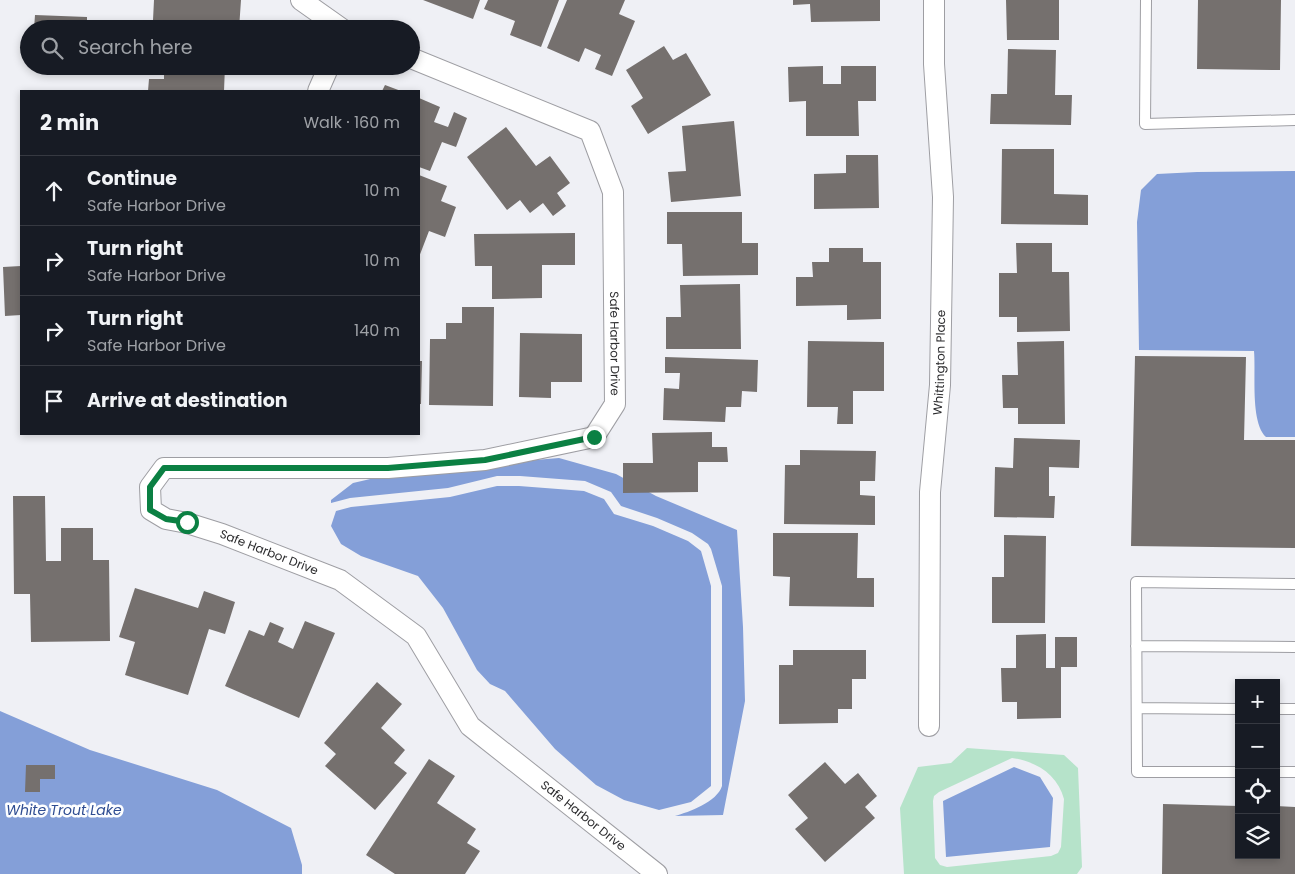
<!DOCTYPE html>
<meta charset="utf-8">
<style>
:root{--surface:#171b24;--page:#20242c;--text:#f1f3f6;--muted:#9ea1a6;--line:#363941}
body{margin:0;font-family:Poppins,sans-serif;background:var(--page);color:var(--text)}
.controls{position:absolute;right:15px;bottom:15px;display:grid;overflow:hidden;border-radius:0px;box-shadow:0 2px 8px #0003}
.controls button{width:45px;height:45px;display:grid;place-items:center;padding:0;border:0;border-bottom:1px solid var(--line);background:var(--surface);color:var(--text);font:25px sans-serif}
.stop{position:absolute;width:15px;height:15px;margin:-11px;border:4px solid #0b8043;border-radius:50%;background:#fff}
.stop.end{background:#0b8043;border-color:#fff;box-shadow:0 1px 5px #0008}
.list{margin:0;padding:0;list-style:none}
h2{display:flex;justify-content:space-between;align-items:center;height:65px;margin:0;padding:0 20px;font-size:21px}
h2 small{font-size:16px;font-weight:400;color:var(--muted)}
.list li{display:grid;grid-template-columns:32px 1fr auto;gap:15px;align-items:center;box-sizing:border-box;height:70px;padding:0 20px;border-top:1px solid var(--line)}
.list b{display:block;font-size:19px;white-space:nowrap}
.list p{margin:0;font-size:16px;white-space:nowrap;color:var(--muted)}
.list em{font-size:16px;font-style:normal;color:var(--muted)}
.icon{flex:none;width:28px;height:28px;fill:none;stroke:currentColor;stroke-width:2;stroke-linecap:round;stroke-linejoin:round}
.map{position:relative;flex:none;width:1295px;height:874px;overflow:hidden}
.search{position:absolute;background:var(--surface);box-shadow:0 2px 8px #0003;left:20px;top:20px;width:400px;height:55px;display:flex;align-items:center;gap:12px;box-sizing:border-box;padding:0 18px;border-radius:28px;color:var(--muted);font-size:19px}
.panel{position:absolute;background:var(--surface);box-shadow:0 2px 8px #0003;left:20px;top:90px;width:400px;height:345px;border-radius:0px}
.map>svg:first-child{display:block}
.green{fill:#b6e3ca;fill-rule:evenodd}
.water{fill:#849fd8}
.building{fill:#75706e}
.lines{fill:none;stroke-linecap:round;stroke-linejoin:round}
.lane-casing{stroke:#9e9ea3;stroke-width:12}
.street-casing{stroke:#9e9ea3;stroke-width:22}
.lane{stroke:#fff;stroke-width:10}
.street{stroke:#fff;stroke-width:20}
.route{stroke:#0b8043;stroke-width:6}
.labels{text-anchor:middle;stroke-width:5;stroke-linejoin:round;paint-order:stroke}
.street-label{font-size:12px;fill:#2b2b2d;stroke:#fdfeff}
.water-label{font-size:14px;font-style:italic;fill:#2f4d92;stroke:#fdfeff}
</style>
<div class="map">
<svg width="1295" height="874" viewBox="0 0 1295 874">
<rect width="100%" height="100%" fill="#eff0f5"/>
<!-- green -->
<path class="green" d="M967,748l97,7 14,13 4,99 -5,7h-173l-4,-66 18,-41 33,-4zM1012,758c24,3 46,17 52,41l-3,48 -3,6 -7,3 -104,11 -7,-2 -5,-7 -2,-57 1,-5 5,-4z"/>
<!-- water -->
<path class="water" d="M1295,171v266h-29c-16,-15 -10,-64 -12,-86l-115,-1 -2,-128 4,-32 16,-16 40,-2z
M559,458l57,16 40,22 81,34 6,97 2,74 -22,114 -48,1c14,-4 42,-14 47,-30v-200l-11,-37 -3,-5 -16,-11 -35,-15 -36,-12 -10,-14 -26,-11 -65,-5h-23l-49,12 -98,10 -19,5v-3l22,-17 52,-12z
M497,486h22l65,5 20,8 10,15 39,12 35,15 13,10 10,35v200l-20,16 -32,8 -35,-10 -28,-15 -41,-36 -50,-58 -15,-7 -13,-14 -34,-62 -25,-32 -57,-20 -20,-12 -10,-18 5,-15 15,-4 99,-10z
M0,711l90,39 127,40 74,38 11,37v9h-302z
M1014,767l26,10 13,21 -3,49 -104,10 -3,-56z"/>
<!-- building -->
<path class="building" d="M154,0h87l-2,29h-69v-8l-17,-1z
M423,0h57l-7,19z
M488,0h71l-18,47 -31,-12 5,-14 -31,-12z
M567,0h58l-6,14 16,7 -23,55 -17,-7 6,-14 -16,-7 -6,14 -32,-14z
M793,0h87v21l-69,1 -1,-18 -17,1z
M1006,0h53v40h-52z
M1198,0h83l-1,70 -83,-1z
M35,15l52,2v12h-53z
M664,46l9,14 13,-7 25,42 -63,39 -17,-28 12,-8 -17,-28z
M1008,49l48,1 -1,45h17l-1,30 -81,-1 1,-30h16z
M164,66h61l-1,25h-76l1,-12h15z
M823,66v18h18v-18h35v35h-18l1,35h-53v-35l-17,1 -1,-35z
M385,85l16,6h-19z
M419,98l21,9 -6,15 14,5 6,-15 13,6 -11,29 -14,-5 -12,29 -11,-4z
M734,121l7,75 -70,6 -3,-30 18,-1 -4,-45z
M506,127l30,39 14,-10 20,27 -13,10 9,13 -13,10 -10,-13 -13,10 -10,-13 -13,10 -40,-53z
M1002,149h52v45l34,1v30l-87,-1z
M846,155h32l1,53 -65,1v-35l32,-1z
M419,175l28,11 -6,15 15,6 -11,30 -16,-6 -10,26z
M667,212h75v31h16v32l-75,1 -1,-32h-15z
M575,233v32h-33v33l-50,1v-33h-17l-1,-32z
M1016,243h36v29h17l1,59 -53,1v-15h-18v-44h18z
M829,248h34v14h18v57l-34,1v-15l-51,1v-29h17l-1,-15h17z
M21,266v49l-16,1 -2,-49z
M740,284l1,65h-75v-32h15l-1,-32z
M462,307h32l-1,99 -64,-1 1,-66h16v-16h16z
M520,333l62,1v48h-31v16l-32,-1z
M808,341l76,1v49h-31v33h-16l1,-17h-31z
M1064,341l1,83h-47v-16h-15l-1,-33h16l-1,-33z
M1135,356l111,1 -2,83h51v108l-164,-2z
M665,357l93,3 -1,32 -15,-1 -1,16h-15l-1,15 -62,-2 1,-32 15,1 1,-16h-15z
M419,361h3l-1,43h-2z
M712,432v15h15l1,15h-30v30l-75,1v-30h30l-1,-30z
M1014,438l66,2 -1,28 -30,-1v29h6l-1,22 -60,-1 1,-50 18,1z
M800,450l76,1 -1,30h-15v14l15,1v29l-91,-1 1,-59h15z
M13,496h32l1,65h15v-33h32v32h16l1,81 -79,1 -1,-48h-16z
M773,533h85l-1,45h17v29l-85,-1 1,-29 -17,-1z
M1004,535l42,1 -1,87h-53v-46h12z
M135,588l63,20 6,-17 31,11 -10,32 -16,-5 -21,66 -63,-20 10,-33 -16,-5z
M305,621l30,12 -36,85 -74,-32 24,-56 15,6 6,-14 14,6 -6,14 15,7z
M1046,634v34h9v-31h22v30h-16v51l-44,1v-17h-15l-1,-34h15v-33z
M793,650h73v29h-14v30h-14v14l-59,1v-59h14z
M377,682l25,22 -21,24 24,22 -11,13 13,10 -32,37 -50,-44 11,-12 -12,-11z
M429,759l26,17 -18,27 39,26 -9,14 13,8 -15,23h-70l-29,-19z
M825,762l20,22 13,-11 19,23 -12,11 10,11 -50,44 -30,-33 13,-11 -20,-23z
M26,765h29v14h-15v13h-15z
M1163,804l76,2v49h37v-49l19,1v67h-133z"/>
<g class="lines">
<!-- lane casing -->
<g class="lane-casing">
<path id="lane" d="M1146,0l-1,124 150,-4
M1136,646l159,1
M1137,708l102,1
M1276,709h19
M1239,772h-102l-1,-190 159,2
M1276,772h19"/>
</g>
<!-- street casing -->
<g class="street-casing">
<g id="street">
<path d="M301,0l41,29"/>
<path id="s1" d="M411,58l179,73 23,61 2,212 -21,33 -109,23 -97,8h-224l-14,19 1,23 15,9 21,4 35,11 118,46 76,56 54,90 187,148"/>
<path d="M318,91l11,-25"/>
<path id="s2" d="M929,726l1,-234 10,-107 3,-188 -9,-133v-64"/>
</g>
</g>
<!-- lane -->
<use href="#lane" class="lane"/>
<!-- street -->
<use href="#street" class="street"/>
</g>
<g class="lines">
<!-- route -->
<path class="route" d="M187,522l-21,-3 -16,-9v-23l14,-19h224l97,-8 109,-23"/>
</g>
<g class="labels">
<!-- street labels -->
<g class="street-label">
<text dy="4" stroke="none"><textPath href="#s1" startOffset="410">Safe Harbor Drive</textPath></text>
<text dy="4" stroke="none"><textPath href="#s2" startOffset="364">Whittington Place</textPath></text>
<text dy="4" stroke="none"><textPath href="#s1" startOffset="1115">Safe Harbor Drive</textPath></text>
<text dy="4" stroke="none"><textPath href="#s1" startOffset="1535">Safe Harbor Drive</textPath></text>
</g>
<!-- water labels -->
<g class="water-label">
<text x="64" y="815">White Trout Lake</text>
</g>
</g>
</svg>
<div class="controls">
<button>+</button>
<button>−</button>
<button><svg class="icon" aria-label="locate" viewBox="0 0 24 24"><circle cx="12" cy="12" r="6"/><path d="M12 2v4M12 18v4M2 12h4M18 12h4"/></svg></button>
<button><svg class="icon" aria-label="layers" viewBox="0 0 24 24"><path d="M12 4l9 5-9 5-9-5zM3 14l9 5 9-5"/></svg></button>
</div>
<div class="stop" style="left:187px;top:522px"></div>
<div class="stop end" style="left:594px;top:437px"></div>
<div class="search"><svg class="icon" aria-label="search" viewBox="0 0 24 24"><circle cx="10" cy="10" r="6"/><path d="M15 15l6 6"/></svg>Search here</div>
<section class="panel">
<h2>2 min<small>Walk · 160 m</small></h2>
<ul class="list">
<li><svg class="icon" aria-label="ahead" viewBox="0 0 24 24"><path d="M12 20V5M6 11l6-6 6 6"/></svg><div><b>Continue</b><p>Safe Harbor Drive</p></div><em>10 m</em></li>
<li><svg class="icon" aria-label="right" viewBox="0 0 24 24"><path d="M7 20v-9h11M14 6l5 5-5 5"/></svg><div><b>Turn right</b><p>Safe Harbor Drive</p></div><em>10 m</em></li>
<li><svg class="icon" aria-label="right" viewBox="0 0 24 24"><path d="M7 20v-9h11M14 6l5 5-5 5"/></svg><div><b>Turn right</b><p>Safe Harbor Drive</p></div><em>140 m</em></li>
<li><svg class="icon" aria-label="arrive" viewBox="0 0 24 24"><path d="M6 21V4h12l-3 4 3 4H6"/></svg><div><b>Arrive at destination</b></div></li>
</ul>
</section>
</div>
